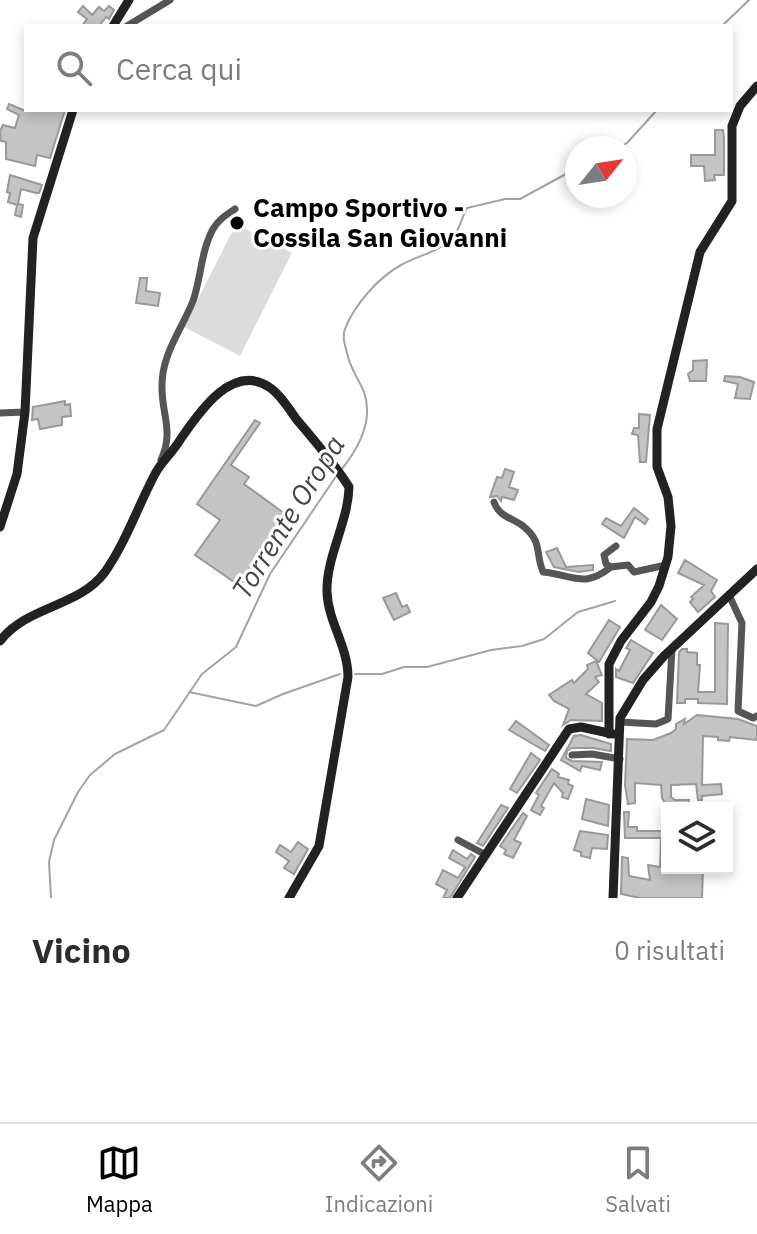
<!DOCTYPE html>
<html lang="it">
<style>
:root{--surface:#fff;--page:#f2f2f3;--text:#2b2b33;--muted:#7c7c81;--line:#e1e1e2;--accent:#000}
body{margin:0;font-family:"IBM Plex Sans",sans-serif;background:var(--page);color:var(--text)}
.controls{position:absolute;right:24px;bottom:24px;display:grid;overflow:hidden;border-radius:0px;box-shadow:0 4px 12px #0003}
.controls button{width:72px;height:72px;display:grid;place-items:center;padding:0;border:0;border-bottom:2px solid var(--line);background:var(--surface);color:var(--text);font:40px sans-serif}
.compass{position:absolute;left:565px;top:136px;width:72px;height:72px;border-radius:50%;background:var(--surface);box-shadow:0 4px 12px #0003;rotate:60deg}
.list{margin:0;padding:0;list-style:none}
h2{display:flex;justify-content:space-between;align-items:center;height:104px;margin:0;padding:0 32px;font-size:34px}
h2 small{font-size:26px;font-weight:400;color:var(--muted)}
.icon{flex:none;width:44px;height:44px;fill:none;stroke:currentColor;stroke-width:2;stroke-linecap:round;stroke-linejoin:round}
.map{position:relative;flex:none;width:757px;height:898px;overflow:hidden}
.search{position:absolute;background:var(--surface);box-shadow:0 4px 12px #0003;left:24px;right:24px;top:24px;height:88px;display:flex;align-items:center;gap:20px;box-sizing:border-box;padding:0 28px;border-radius:0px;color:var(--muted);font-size:30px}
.sheet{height:224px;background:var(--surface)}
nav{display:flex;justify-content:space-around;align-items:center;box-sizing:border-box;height:112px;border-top:2px solid var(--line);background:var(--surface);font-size:22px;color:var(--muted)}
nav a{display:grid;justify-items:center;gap:4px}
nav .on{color:var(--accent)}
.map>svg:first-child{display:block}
.garden{fill:#dcdcdc}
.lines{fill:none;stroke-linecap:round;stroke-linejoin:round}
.stream{stroke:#a3a3a3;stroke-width:2}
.building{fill:#c4c4c4;stroke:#999;stroke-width:2}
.street{stroke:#555;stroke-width:7}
.secondary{stroke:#222;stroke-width:9}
.poi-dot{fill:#000;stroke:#fff;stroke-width:3}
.labels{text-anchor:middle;stroke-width:6;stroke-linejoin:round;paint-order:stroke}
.poi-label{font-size:26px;font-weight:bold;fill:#000;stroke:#fff;text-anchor:start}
.water-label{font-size:28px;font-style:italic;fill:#444;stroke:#fff}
</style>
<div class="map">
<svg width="757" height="898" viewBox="0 0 757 898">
<rect width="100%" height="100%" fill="#fff"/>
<!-- garden -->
<path class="garden" d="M236,224l56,29 -52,103 -56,-29z"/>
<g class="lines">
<!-- stream -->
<path class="stream" d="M722,26l27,-26
M618,148l9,-5 30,-33
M341,470c18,-22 33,-49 23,-78 -6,-14 -14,-24 -17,-39 -2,-8 -5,-16 -2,-24 9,-24 34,-52 56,-64 18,-10 39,-13 53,-29 6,-8 8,-19 13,-28l38,-9h15l57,-31
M355,674h27l22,-7h23l64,-17 31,-4 22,-7 34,-27 37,-11
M189,692l67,14 27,-12 57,-20
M51,898l-2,-36 5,-22 24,-48 12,-17 25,-21 49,-24 38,-56 34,-27 34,-73 67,-99"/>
</g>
<!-- building -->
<path class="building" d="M83,6l9,9 7,-8 5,4 5,-5 5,4 -5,9 -3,-2 -7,9h-17l5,-7 -9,-7z
M9,104l14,6h42l-15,48 -13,-3 -2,11 -29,-7v-17l-5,-1 -1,-10 3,-6 12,3 4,-13 -12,-6z
M715,130h8l1,7v38h-10l1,5 -10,1 -1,-15h-13v-11h24z
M10,175l32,10 -3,8h-3l-15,-4 -3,15 5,1 -2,12 -6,-2 2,-10 -9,-3 2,-9 -3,-1z
M140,278h7l-1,13 14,2 -2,13 -22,-3z
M707,360l-1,21h-16l-2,-7 5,-4v-9z
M725,376l15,1 14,5 -4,17 -15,-1 3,-14 -14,-3z
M65,401v4l5,-1 1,12 -9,1v8l-22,4 -2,-10 -6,1 1,-13z
M639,414l11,1 -4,47h-6l-2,-27 -6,-1 2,-6h5z
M255,420l5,3 -29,42 18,12 -5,7 44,32 -48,70 -45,-31 25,-35 -23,-16z
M505,469l9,3 -5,15 9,3 -4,10 -12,-3 -1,4 -4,-5 -7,1 7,-20 5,1z
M634,508l14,11 -3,5 -10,-7 -11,21 -22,-14 4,-6 15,8z
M557,548l9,19 27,-2v5l-14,2 -25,-5 -8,-15z
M685,560l32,20 -6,11 4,6 -17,15 -8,-10 3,-3 -2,-2 13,-12 -26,-12z
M396,593l6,14 5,-2 3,7 -16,8 -11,-22z
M661,605l16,14 -15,21 -17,-10z
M609,620l11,7 -21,35 -11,-9z
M715,623l13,1 -1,80 -29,-1v-4h-13v4h-8l2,-51 3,-3h5v3l10,1v12h3l-2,27h17z
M631,640l22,13 -20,30 -17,-6v-8l3,2 11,-21 -4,-2z
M596,661l6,14 -7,2 4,5 -13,12 16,9v18l-31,-1 -8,5 6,-16 -15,-8 -5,-6 23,-15 2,3 14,-14 -1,-4z
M697,715l41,4 19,7v14l-27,-3 -1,4 -11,-1v-3l-15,-1 -1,49 19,-1 1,10 -20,2v4h-4l-2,-16 -25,1v12l4,3h14v8l-19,-1 -1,-4h-4l-3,-5 -1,-13 -26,-2v20l-7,1 -3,-19 2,-46 26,1 18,-7 5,-4v-5l9,-5 -1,5z
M516,721l33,24 -4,6 -36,-21z
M581,735l30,9v7l-18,-3h-21l-5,3 -1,7 6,3 30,1 -2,8 -18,-4 -2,5 -19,-11 13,-24z
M531,753l9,7 -23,33 -7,-4z
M552,769l7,5 -1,3 11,3 -1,4 5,2 -5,13 -6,-2 1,-4 -9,-10 -13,23 3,2 -4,7 -9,-5 8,-15 -3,-2z
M586,799l23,6 -1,21 -26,-7z
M501,805l7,3 -25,38 -6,-3z
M624,812h5l-1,15h9v4h30v37h36l-1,30h-62l-19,-4 1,-37 6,1 1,18 21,4 -2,-15 12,2 1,-29h-36z
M523,813l4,3 -13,24 7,3 -8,15 -9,-4 2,-4 -6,-4z
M580,831l28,4 -1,14 -15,-1 -2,10 -9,-2v-4l-7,-2z
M298,842l10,7 -14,25 -10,-6 5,-7 -13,-9 4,-7 11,7z
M453,850l14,9 4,-5 4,3 -25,41h-7l4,-8 -11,-6 7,-14 15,8 7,-11 -16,-9z"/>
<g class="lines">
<!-- street -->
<path class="street" d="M127,26l43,-26
M0,413l25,-1
M161,460c13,-29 1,-44 1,-72 -1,-33 19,-57 31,-87 8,-23 8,-50 20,-72 6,-10 13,-14 22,-20
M494,502c5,15 19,16 29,24 20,16 12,27 20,46 31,3 40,17 68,-5
M616,546l-12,9 2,9 5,3 17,-2 6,7 32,-7
M729,595l13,28 -4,88 15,7 4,-2
M620,722l36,2 12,-5 4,-70
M572,755l20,-1 28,5
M458,840l28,15"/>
<!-- secondary -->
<path class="secondary" d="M113,26l16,-26
M0,527l17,-53 8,-62 8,-174 40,-128
M0,641c28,-36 78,-33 105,-69 21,-30 33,-66 50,-98 6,-12 18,-22 25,-34 18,-26 52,-78 89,-53 11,7 20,22 28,33 18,21 37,43 52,67 -1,36 -23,70 -22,105 1,30 21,54 21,85l-29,169 -30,52
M609,734v-70l12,-23 30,-39 8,-16 9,-29 3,-31 -3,-29 -11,-30v-38l43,-177 32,-51v-75l8,-20 17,-20
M457,898l112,-169 12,-2 32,7
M613,898l7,-180 23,-38 21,-24 93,-87"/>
</g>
<!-- markers -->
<circle class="poi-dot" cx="237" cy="223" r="8"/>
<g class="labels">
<!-- poi labels -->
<g class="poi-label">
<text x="253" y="217">Campo Sportivo -<tspan x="253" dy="30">Cossila San Giovanni</tspan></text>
</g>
<!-- water labels -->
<g class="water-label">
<text transform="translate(288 517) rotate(-58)" y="10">Torrente Oropa</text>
</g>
</g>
</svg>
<div class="controls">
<button><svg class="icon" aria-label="layers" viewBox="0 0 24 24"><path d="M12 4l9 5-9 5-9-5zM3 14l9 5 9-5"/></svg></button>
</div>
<svg class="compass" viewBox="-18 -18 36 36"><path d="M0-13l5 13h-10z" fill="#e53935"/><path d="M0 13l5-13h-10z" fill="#7c7c81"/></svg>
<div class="search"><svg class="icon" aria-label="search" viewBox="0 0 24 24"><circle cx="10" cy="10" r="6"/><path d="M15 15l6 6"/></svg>Cerca qui</div>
</div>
<section class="sheet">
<h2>Vicino<small>0 risultati</small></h2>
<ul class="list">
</ul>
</section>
<nav>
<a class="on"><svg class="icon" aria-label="map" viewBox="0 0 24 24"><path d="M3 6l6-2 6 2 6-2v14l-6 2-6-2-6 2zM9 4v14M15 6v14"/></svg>Mappa</a>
<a><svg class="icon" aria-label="directions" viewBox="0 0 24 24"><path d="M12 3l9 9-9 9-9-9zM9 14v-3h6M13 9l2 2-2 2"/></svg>Indicazioni</a>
<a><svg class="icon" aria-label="saved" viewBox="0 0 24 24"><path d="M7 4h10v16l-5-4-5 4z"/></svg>Salvati</a>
</nav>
